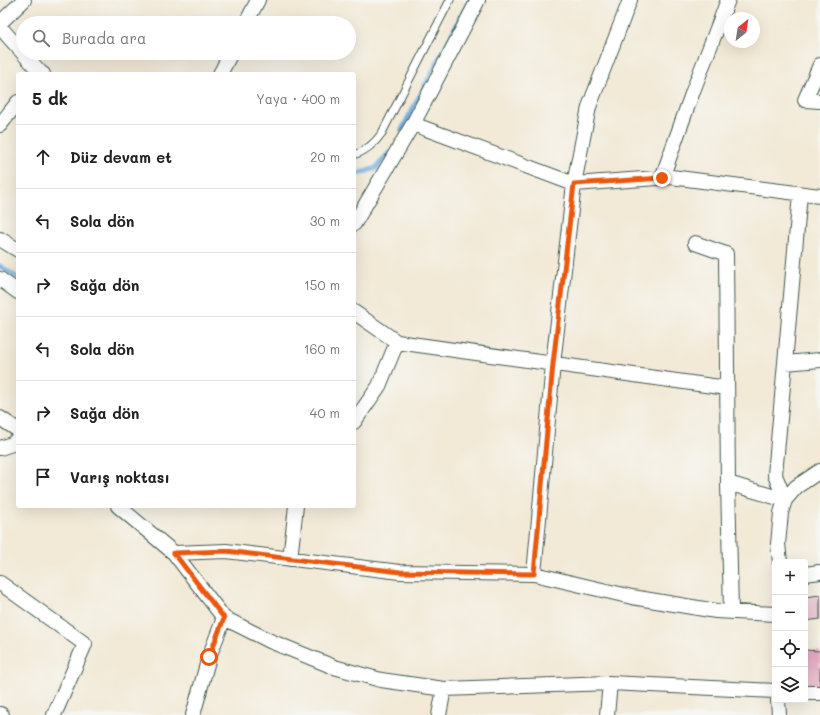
<!DOCTYPE html>
<html lang="tr">
<meta charset="utf-8">
<style>
:root{--surface:#fff;--page:#f6f6f6;--text:#222;--muted:#767676;--line:#e0e0e0}
body{margin:0;font-family:Mali,sans-serif;background:var(--page);color:var(--text)}
.controls{position:absolute;right:12px;bottom:12px;display:grid;overflow:hidden;border-radius:4px;box-shadow:0 4px 16px #0002}
.controls button{width:36px;height:36px;display:grid;place-items:center;padding:0;border:0;border-bottom:1px solid var(--line);background:var(--surface);color:var(--text);font:20px sans-serif}
.compass{position:absolute;left:724px;top:12px;width:36px;height:36px;border-radius:50%;background:var(--surface);box-shadow:0 4px 16px #0002;rotate:30deg}
.stop{position:absolute;width:12px;height:12px;margin:-9px;border:3px solid #ea580c;border-radius:50%;background:#fff}
.stop.end{background:#ea580c;border-color:#fff;box-shadow:0 1px 4px #0008}
.list{margin:0;padding:0;list-style:none}
h2{display:flex;justify-content:space-between;align-items:center;height:52px;margin:0;padding:0 16px;font-size:17px}
h2 small{font-size:13px;font-weight:400;color:var(--muted)}
.list li{display:grid;grid-template-columns:26px 1fr auto;gap:12px;align-items:center;box-sizing:border-box;height:64px;padding:0 16px;border-top:1px solid var(--line)}
.list b{display:block;font-size:15px;white-space:nowrap}
.list em{font-size:13px;font-style:normal;color:var(--muted)}
.icon{flex:none;width:22px;height:22px;fill:none;stroke:currentColor;stroke-width:2;stroke-linecap:round;stroke-linejoin:round}
.map{position:relative;flex:none;width:820px;height:715px;overflow:hidden}
.search{position:absolute;background:var(--surface);box-shadow:0 4px 16px #0002;left:16px;top:16px;width:340px;height:44px;display:flex;align-items:center;gap:10px;box-sizing:border-box;padding:0 14px;border-radius:22px;color:var(--muted);font-size:15px}
.panel{position:absolute;background:var(--surface);box-shadow:0 4px 16px #0002;left:16px;top:72px;width:340px;height:436px;border-radius:4px}
.map>svg:first-child{display:block}
.lines{fill:none;stroke-linecap:round;stroke-linejoin:round}
.stream{stroke:#6baade;stroke-width:5}
.building{fill:#e4a4bf}
.service-casing{stroke:#3f574c;stroke-width:9}
.minor-casing{stroke:#3f574c;stroke-width:16}
.service{stroke:#fff;stroke-width:7}
.minor{stroke:#fff;stroke-width:14}
.route{stroke:#ea580c;stroke-width:5}
</style>
<div class="map">
<svg width="820" height="715" viewBox="0 0 820 715">
<rect width="100%" height="100%" fill="#f6f6f2"/>
<filter id="ink" filterUnits="userSpaceOnUse"><feTurbulence type="fractalNoise" baseFrequency=".025" numOctaves="2"/><feDisplacementMap in="SourceGraphic" scale="8" xChannelSelector="R" yChannelSelector="G"/><feConvolveMatrix kernelMatrix="1 2 1 2 8 2 1 2 1" color-interpolation-filters="sRGB"/></filter>
<filter id="wash" filterUnits="userSpaceOnUse"><feTurbulence type="fractalNoise" baseFrequency=".012" numOctaves="4" result="noise"/><feDisplacementMap in="SourceGraphic" scale="16" xChannelSelector="R" yChannelSelector="G"/><feGaussianBlur stdDeviation="0.9" result="paint"/><feColorMatrix in="noise" values="0 0 0 0 0 0 0 0 0 0 0 0 0 0 0 0 0 1.4 0 .05"/><feComposite in="paint" operator="in"/></filter>
<g filter="url(#wash)">
<rect width="100%" height="100%" fill="#f2e9d6"/>
<g class="lines">
<!-- stream -->
<path class="stream" d="M402,130l68,-130
M354,175l22,-7 13,-15
M0,266l18,12"/>
</g>
<g id="blocks">
<!-- building -->
<path class="building" d="M820,595v24l-15,2v-24z
M805,650l15,1v38l-15,-2z"/>
</g>
</g>
<g filter="url(#ink)">
<use href="#blocks" fill-opacity="0" stroke="#3f574c" stroke-width="1"/>
<g class="lines">
<!-- service casing -->
<g class="service-casing">
<path id="service" d="M354,155c12,-4 21,-12 28,-22l68,-133"/>
</g>
<!-- minor casing -->
<g class="minor-casing">
<path id="minor" d="M0,23l24,-23
M246,23l12,-23
M0,27l23,26
M23,53l18,20 2,1
M820,65l-15,35 15,1
M220,74l11,-21
M413,124l161,60 97,-7 149,19
M0,125l18,-23
M662,178l31,-87 35,-91
M354,224l59,-100 65,-124
M0,239l18,11
M695,243l31,11 2,229 3,129
M0,279l18,13
M354,312l43,30 330,46
M785,363l35,-3
M0,418l18,12
M354,422l25,-36 18,-44
M0,448l12,-4 6,-5
M728,483l57,17 -10,-25 25,-281
M118,506l56,47 50,65 46,23 64,26 47,13 63,9 166,-6 165,8
M174,553l52,-2 174,21 134,2 98,23 84,14 59,3
M290,559l6,-53
M780,562l-2,-18 3,-31 4,-13 11,-13 24,-16
M534,574l19,-210 21,-180 15,-77 41,-107
M805,574l15,-2
M0,583l85,61 -31,71
M805,693h15
M778,700l1,15
M0,714l2,1
M193,715l16,-58 15,-39
M439,715l5,-26
M607,715l3,-32"/>
</g>
<!-- service -->
<use href="#service" class="service"/>
<!-- minor -->
<use href="#minor" class="minor"/>
</g>
</g>
<g class="lines" filter="url(#ink)">
<!-- route -->
<path class="route" d="M209,657l15,-39 -50,-65 52,-2 174,21 134,2 19,-210 21,-180 88,-6"/>
</g>
</svg>
<div class="controls">
<button>+</button>
<button>−</button>
<button><svg class="icon" aria-label="locate" viewBox="0 0 24 24"><circle cx="12" cy="12" r="6"/><path d="M12 2v4M12 18v4M2 12h4M18 12h4"/></svg></button>
<button><svg class="icon" aria-label="layers" viewBox="0 0 24 24"><path d="M12 4l9 5-9 5-9-5zM3 14l9 5 9-5"/></svg></button>
</div>
<svg class="compass" viewBox="-18 -18 36 36"><path d="M0-13l5 13h-10z" fill="#e53935"/><path d="M0 13l5-13h-10z" fill="#767676"/></svg>
<div class="stop" style="left:209px;top:657px"></div>
<div class="stop end" style="left:662px;top:178px"></div>
<div class="search"><svg class="icon" aria-label="search" viewBox="0 0 24 24"><circle cx="10" cy="10" r="6"/><path d="M15 15l6 6"/></svg>Burada ara</div>
<section class="panel">
<h2>5 dk<small>Yaya · 400 m</small></h2>
<ul class="list">
<li><svg class="icon" aria-label="ahead" viewBox="0 0 24 24"><path d="M12 20V5M6 11l6-6 6 6"/></svg><div><b>Düz devam et</b></div><em>20 m</em></li>
<li><svg class="icon" aria-label="left" viewBox="0 0 24 24"><path d="M17 20v-9H6M10 6l-5 5 5 5"/></svg><div><b>Sola dön</b></div><em>30 m</em></li>
<li><svg class="icon" aria-label="right" viewBox="0 0 24 24"><path d="M7 20v-9h11M14 6l5 5-5 5"/></svg><div><b>Sağa dön</b></div><em>150 m</em></li>
<li><svg class="icon" aria-label="left" viewBox="0 0 24 24"><path d="M17 20v-9H6M10 6l-5 5 5 5"/></svg><div><b>Sola dön</b></div><em>160 m</em></li>
<li><svg class="icon" aria-label="right" viewBox="0 0 24 24"><path d="M7 20v-9h11M14 6l5 5-5 5"/></svg><div><b>Sağa dön</b></div><em>40 m</em></li>
<li><svg class="icon" aria-label="arrive" viewBox="0 0 24 24"><path d="M6 21V4h12l-3 4 3 4H6"/></svg><div><b>Varış noktası</b></div></li>
</ul>
</section>
</div>
